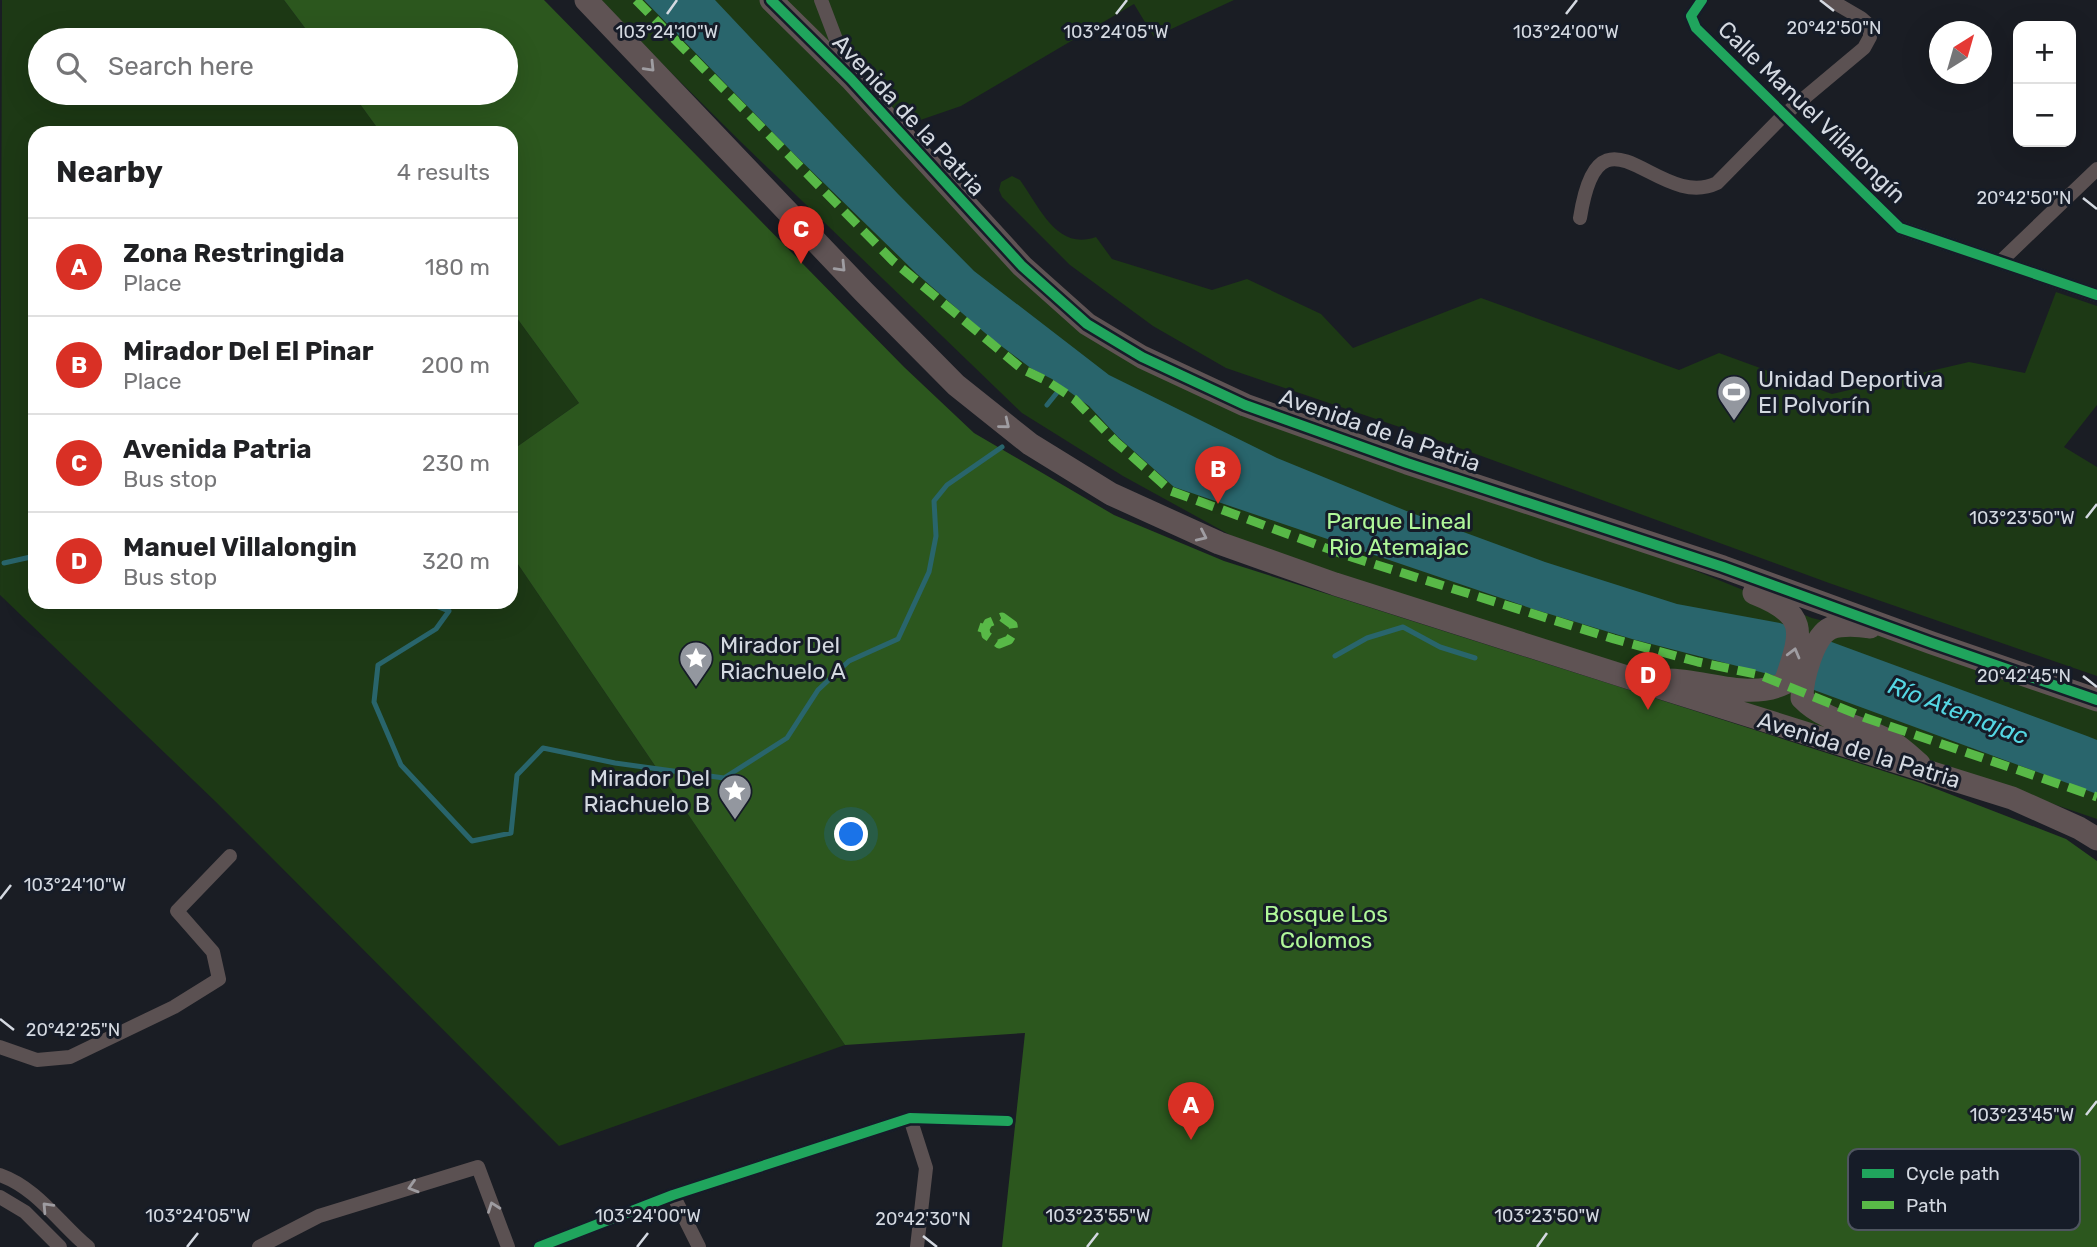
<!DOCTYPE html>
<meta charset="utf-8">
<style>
:root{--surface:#fff;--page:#f2f2f2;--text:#202124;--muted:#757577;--line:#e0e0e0;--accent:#d93025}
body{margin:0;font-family:Rubik,sans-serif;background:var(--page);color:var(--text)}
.controls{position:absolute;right:21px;top:21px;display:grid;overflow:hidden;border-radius:14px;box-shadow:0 7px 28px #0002}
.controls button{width:63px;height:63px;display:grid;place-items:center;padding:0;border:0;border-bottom:2px solid var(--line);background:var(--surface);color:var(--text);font:35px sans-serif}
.compass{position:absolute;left:1929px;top:21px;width:63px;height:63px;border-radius:50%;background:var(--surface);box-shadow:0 7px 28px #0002;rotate:37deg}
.you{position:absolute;left:852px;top:835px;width:24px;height:24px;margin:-18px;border:5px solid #fff;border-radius:50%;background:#1a73e8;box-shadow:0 0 0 10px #1a73e833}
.badge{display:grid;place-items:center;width:46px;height:46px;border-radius:50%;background:var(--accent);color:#fff;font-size:23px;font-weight:700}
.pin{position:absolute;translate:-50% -58px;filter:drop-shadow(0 2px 4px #0008)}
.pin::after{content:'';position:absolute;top:37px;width:24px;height:21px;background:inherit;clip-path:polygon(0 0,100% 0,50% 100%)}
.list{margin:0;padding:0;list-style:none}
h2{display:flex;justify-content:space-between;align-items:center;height:91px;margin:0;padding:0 28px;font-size:30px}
h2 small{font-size:23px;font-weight:400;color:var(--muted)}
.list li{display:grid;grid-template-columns:46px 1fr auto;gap:21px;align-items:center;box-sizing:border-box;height:98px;padding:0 28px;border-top:2px solid var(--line)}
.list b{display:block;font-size:26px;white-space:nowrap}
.list p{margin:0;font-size:23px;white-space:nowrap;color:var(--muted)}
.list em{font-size:23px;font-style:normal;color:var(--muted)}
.icon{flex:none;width:38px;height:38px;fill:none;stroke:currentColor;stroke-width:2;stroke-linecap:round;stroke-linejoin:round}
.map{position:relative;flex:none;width:2097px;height:1247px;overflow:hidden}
.search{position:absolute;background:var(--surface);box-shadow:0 7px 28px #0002;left:28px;top:28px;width:490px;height:77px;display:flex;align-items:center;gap:18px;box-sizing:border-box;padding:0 24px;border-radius:38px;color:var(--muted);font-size:26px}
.panel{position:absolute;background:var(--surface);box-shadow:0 7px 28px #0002;left:28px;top:126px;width:490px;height:483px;border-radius:21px}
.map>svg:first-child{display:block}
.green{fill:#1d3915}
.forest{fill:#2c571e}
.water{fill:#29656c}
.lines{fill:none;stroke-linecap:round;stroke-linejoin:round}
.stream{stroke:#29656c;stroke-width:5}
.minor{stroke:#5b5152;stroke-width:14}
.primary{stroke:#5f5354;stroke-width:23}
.quiet{stroke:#58b947;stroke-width:9;stroke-dasharray:18 9;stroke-linecap:butt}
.cycleway-casing{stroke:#161c28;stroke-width:15}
.cycleway{stroke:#20a55d;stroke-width:10}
.oneway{stroke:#9f9da2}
.oneway2{stroke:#9e9ca1}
.ticks{fill:none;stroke:#d4d9e1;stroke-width:2.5}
.labels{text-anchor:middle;stroke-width:6;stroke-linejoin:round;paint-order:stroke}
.street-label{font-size:23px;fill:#d4d9e1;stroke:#161c28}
.poi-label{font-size:23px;fill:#d4d9e1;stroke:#161c28;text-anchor:start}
.park-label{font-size:23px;fill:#b0f799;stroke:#161c28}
.water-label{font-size:24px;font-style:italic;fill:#54d6e3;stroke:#161c28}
.key{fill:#161c28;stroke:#4f5560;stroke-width:2}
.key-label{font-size:19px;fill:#d4d9e1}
.ticks-label{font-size:18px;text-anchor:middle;fill:#d4d9e1;stroke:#161c28;stroke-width:6;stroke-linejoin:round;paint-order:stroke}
</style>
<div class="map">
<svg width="2097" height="1247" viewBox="0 0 2097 1247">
<rect width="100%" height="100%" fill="#1a1d24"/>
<!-- green -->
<path class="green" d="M2,0h282l30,40h-274v53h312l29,40h-346v469h476v-48l334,491 -286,101 -343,-344 -216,-207z
M598,0h166l350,348 543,207 155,63 106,27 179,62v112l-189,-65 -522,-160 -154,-58 -109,-60 -101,-63 -280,-270z
M782,0h452l-80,37 -20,-33 -173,102 -61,21z
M1012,176l8,4c20,28 37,71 76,57l16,22 100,31 35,-11 74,35 32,34 128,-50 198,72 40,-17 113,41 137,-32 56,11 31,-81 41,14v99l-33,42 33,20v209l-268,-93 -397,-145 -206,-70 -73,-42 -83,-61 -68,-68 -3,-7 2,-8z
M511,310l68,93 -68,48z"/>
<!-- forest -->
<path class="forest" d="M284,0h260l360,367 70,66 140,82 110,46 697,222 145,56 31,22v386h-1095l23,-214 -180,12 -334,-491v-103l68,-48 -68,-93v-177h-130l-29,-40h154v-53h-192z"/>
<!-- water -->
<path class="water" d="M644,0h71l183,194 76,77 135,104 168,83 132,54 136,50 132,42 103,19 307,113 10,4v54l-321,-118 -144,-37 -99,-30 -359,-122 -56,-50 -29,-31 -37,-27 -20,-10 -40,-30 -75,-65 -127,-124z"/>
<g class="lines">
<!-- stream -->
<path class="stream" d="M1047,405l17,-21
M4,563l31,-7
M425,602l24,9 -13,18 -58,36 -4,37 27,63 71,76 39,-8 6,-58 26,-27 72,15 109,15 63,-40 31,-48 31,-29 49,-22 31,-67 7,-36 -2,-35 13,-16 55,-38
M1335,656l32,-18 36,-11 37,20 35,11"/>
<!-- minor -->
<path class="minor" d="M821,0l27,71
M1702,0l-11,16 5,12 204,200 197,67
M1580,218c20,-126 77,-6 137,-35l67,-68 80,-67 6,-11v-11l-9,-8 -31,-18
M2000,262l97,-93
M0,1047l37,13 33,-3 104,-50 45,-28 -6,-27 -36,-41 53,-55
M910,1118l16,50 -9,79
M0,1175c37,13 59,48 88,72
M673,1195l26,52
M0,1197l25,15 35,35
M259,1247l60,-31 159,-49 30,80
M539,1247l134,-52 237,-77 98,3"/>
<!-- primary -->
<path class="primary" d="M586,0l278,292 92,93 74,59 81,50 108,49 116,41 298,95 379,119 67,30 18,11
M771,0l80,79 171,187 65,58 55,33 103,48 162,58 316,104 209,76 165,57
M1870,627c-11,-2 -29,-3 -39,1 -18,8 -29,52 -29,70 24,25 62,28 91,45 9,5 18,14 26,21
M1667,680c38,0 82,21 118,3 17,-51 25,-68 -31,-90"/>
<!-- quiet -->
<path class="quiet" d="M636,0l257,261 129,108 25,12 27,18 41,42 56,50 174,64 269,84 84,23 62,13 106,43 231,79
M979,627l6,2 3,-6 14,-6 11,8 1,7 -5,8 -10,4 -13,-9 -1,-6"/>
<!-- cycleway casing -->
<g class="cycleway-casing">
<path id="cycleway" d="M771,0l80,79 171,187 65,58 55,33 103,48 162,58 316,104 209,76 165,57
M1702,0l-11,16 5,12 204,200 197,67
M539,1247l134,-52 237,-77 98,3"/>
</g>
<!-- cycleway -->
<use href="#cycleway" class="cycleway"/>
</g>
<!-- one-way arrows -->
<defs><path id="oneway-chevron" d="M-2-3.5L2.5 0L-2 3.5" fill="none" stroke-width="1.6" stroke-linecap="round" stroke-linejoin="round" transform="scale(1.75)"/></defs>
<g class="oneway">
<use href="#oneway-chevron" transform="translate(650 67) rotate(46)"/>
<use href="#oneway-chevron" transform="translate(841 267) rotate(46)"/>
<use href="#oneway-chevron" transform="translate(1005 424) rotate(39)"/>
<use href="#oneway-chevron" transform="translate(1202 536) rotate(25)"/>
<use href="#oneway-chevron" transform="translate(1794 653) rotate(-75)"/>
</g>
<g class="oneway2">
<use href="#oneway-chevron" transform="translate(413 1187) rotate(163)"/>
<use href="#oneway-chevron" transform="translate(47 1207) rotate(-133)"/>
<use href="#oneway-chevron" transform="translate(493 1207) rotate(-110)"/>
</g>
<!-- ticks -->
<path class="ticks" d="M1820,0l14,11M667,14l10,-14M1116,14l11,-14M1566,14l11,-14M2083,198l14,11M2086,518l11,-14M2083,676l14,11M0,899l11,-14M0,1019l14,11M2086,1115l11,-14M923,1236l14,11M187,1247l11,-14M637,1247l11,-14M1087,1247l11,-14M1537,1247l10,-14"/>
<!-- icons -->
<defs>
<g id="stadium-pin" transform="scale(1.75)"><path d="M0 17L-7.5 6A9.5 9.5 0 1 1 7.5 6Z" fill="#93979f" stroke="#161c28"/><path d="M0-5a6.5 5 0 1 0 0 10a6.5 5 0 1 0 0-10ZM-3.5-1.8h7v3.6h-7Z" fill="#fff"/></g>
<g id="sight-pin" transform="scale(1.75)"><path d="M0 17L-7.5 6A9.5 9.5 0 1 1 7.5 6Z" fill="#93979f" stroke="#161c28"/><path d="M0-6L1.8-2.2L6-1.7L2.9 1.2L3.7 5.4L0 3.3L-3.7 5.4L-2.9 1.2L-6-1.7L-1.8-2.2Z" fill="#fff"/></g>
</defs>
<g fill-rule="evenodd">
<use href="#stadium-pin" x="1734" y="392"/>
<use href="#sight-pin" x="696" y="658"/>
<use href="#sight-pin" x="735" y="791"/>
</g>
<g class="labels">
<!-- street labels -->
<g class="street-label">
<text transform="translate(1812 112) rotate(44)" y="8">Calle Manuel Villalongín</text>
<text transform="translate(909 115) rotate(47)" y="8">Avenida de la Patria</text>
<text transform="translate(1380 430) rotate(19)" y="8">Avenida de la Patria</text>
<text transform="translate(1859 750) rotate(17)" y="8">Avenida de la Patria</text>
</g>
<!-- poi labels -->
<g class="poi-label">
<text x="1758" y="387">Unidad Deportiva<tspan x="1758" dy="26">El Polvorín</tspan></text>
<text x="720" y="653">Mirador Del<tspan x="720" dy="26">Riachuelo A</tspan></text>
<text x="710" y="786" text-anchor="end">Mirador Del<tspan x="710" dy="26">Riachuelo B</tspan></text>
</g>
<!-- park labels -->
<g class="park-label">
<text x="1399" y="529">Parque Lineal<tspan x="1399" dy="26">Rio Atemajac</tspan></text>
<text x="1326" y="922">Bosque Los<tspan x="1326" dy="26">Colomos</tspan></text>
</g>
<!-- water labels -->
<g class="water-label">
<text transform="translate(1958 711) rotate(21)" y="8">Río Atemajac</text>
</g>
</g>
<!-- legend -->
<rect x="1848" y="1149" width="232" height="81" rx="10" class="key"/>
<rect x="1862" y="1169" width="32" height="9" fill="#20a55d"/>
<rect x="1862" y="1201" width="32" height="8" fill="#58b947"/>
<g class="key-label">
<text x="1906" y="1180">Cycle path</text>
<text x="1906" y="1212">Path</text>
</g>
<g class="ticks-label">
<text x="1834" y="34">20°42'50"N</text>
<text x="667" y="38">103°24'10"W</text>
<text x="1116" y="38">103°24'05"W</text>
<text x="1566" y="38">103°24'00"W</text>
<text x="2024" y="204">20°42'50"N</text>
<text x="2022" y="524">103°23'50"W</text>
<text x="2024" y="682">20°42'45"N</text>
<text x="75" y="891">103°24'10"W</text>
<text x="73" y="1036">20°42'25"N</text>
<text x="2022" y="1121">103°23'45"W</text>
<text x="198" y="1222">103°24'05"W</text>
<text x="648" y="1222">103°24'00"W</text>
<text x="1098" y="1222">103°23'55"W</text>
<text x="1547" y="1222">103°23'50"W</text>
<text x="923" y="1225">20°42'30"N</text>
</g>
</svg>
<div class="controls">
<button>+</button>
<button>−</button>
</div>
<svg class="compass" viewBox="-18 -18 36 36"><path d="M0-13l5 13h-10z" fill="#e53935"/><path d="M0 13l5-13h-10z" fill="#757577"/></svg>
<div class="you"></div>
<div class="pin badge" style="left:1191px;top:1140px">A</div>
<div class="pin badge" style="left:1218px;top:504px">B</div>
<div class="pin badge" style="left:801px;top:264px">C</div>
<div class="pin badge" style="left:1648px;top:710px">D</div>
<div class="search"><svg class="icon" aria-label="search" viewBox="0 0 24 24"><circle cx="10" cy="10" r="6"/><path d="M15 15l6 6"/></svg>Search here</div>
<section class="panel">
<h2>Nearby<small>4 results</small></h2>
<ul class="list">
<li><span class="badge">A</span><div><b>Zona Restringida</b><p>Place</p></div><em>180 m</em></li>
<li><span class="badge">B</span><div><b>Mirador Del El Pinar</b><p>Place</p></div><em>200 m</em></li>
<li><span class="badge">C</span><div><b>Avenida Patria</b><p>Bus stop</p></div><em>230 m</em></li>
<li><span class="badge">D</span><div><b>Manuel Villalongin</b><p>Bus stop</p></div><em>320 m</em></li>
</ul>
</section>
</div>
